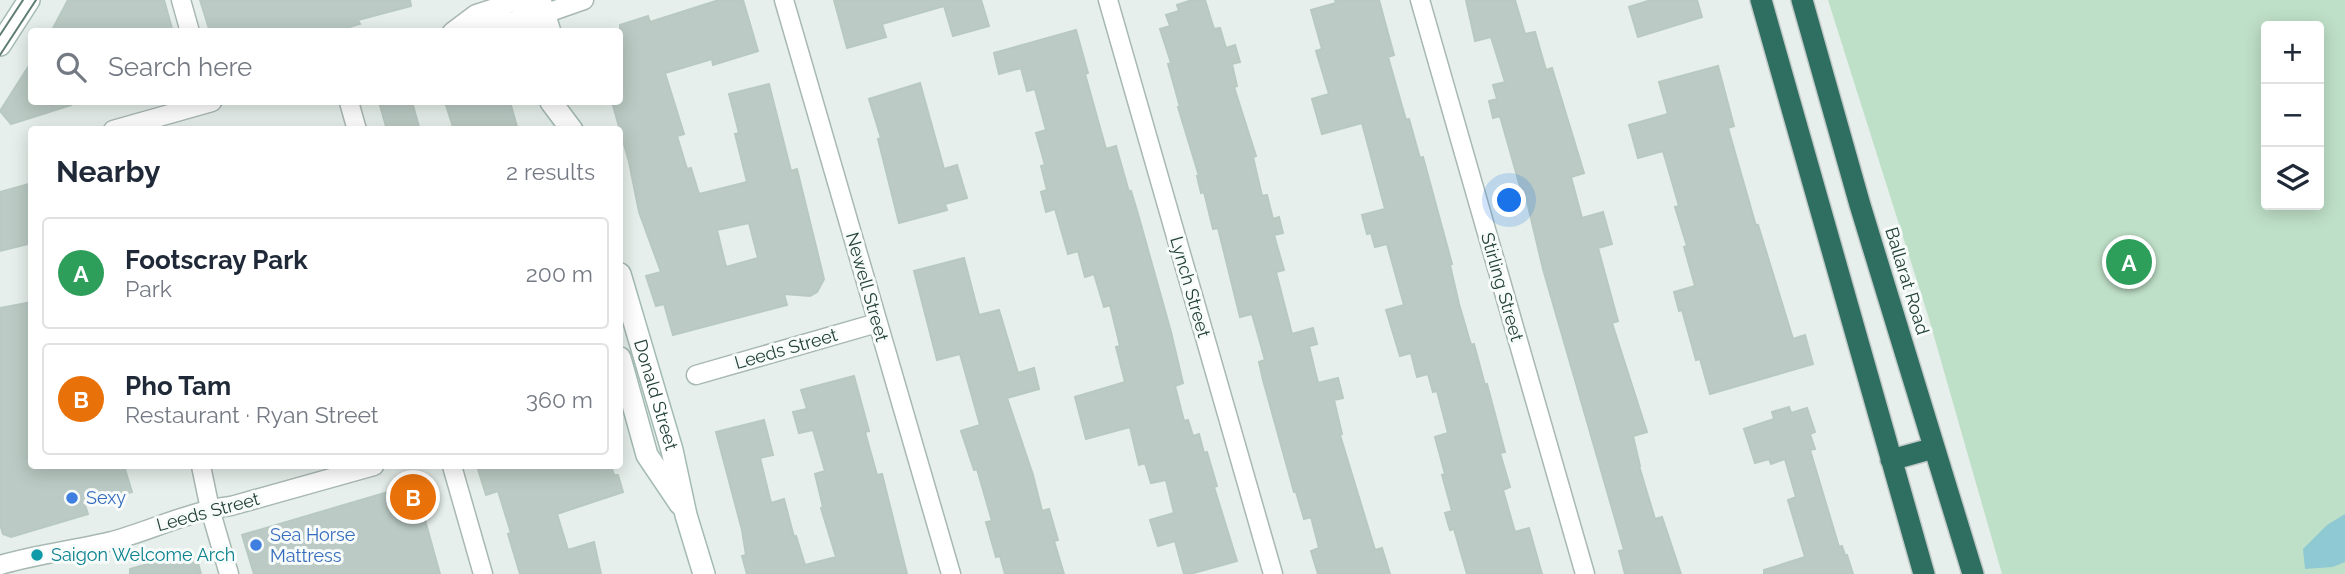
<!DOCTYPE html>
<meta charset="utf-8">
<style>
:root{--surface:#fff;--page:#f2f2f3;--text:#1f2937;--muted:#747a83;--line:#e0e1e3;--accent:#2563eb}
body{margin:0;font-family:Raleway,sans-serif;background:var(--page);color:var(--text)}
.controls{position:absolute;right:21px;top:21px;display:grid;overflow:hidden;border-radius:7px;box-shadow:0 4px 18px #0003}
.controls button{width:63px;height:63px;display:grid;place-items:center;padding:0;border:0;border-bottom:2px solid var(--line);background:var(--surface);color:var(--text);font:35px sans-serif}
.you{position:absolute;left:1510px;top:201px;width:24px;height:24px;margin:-18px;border:5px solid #fff;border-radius:50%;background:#1a73e8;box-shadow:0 0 0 10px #1a73e833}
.badge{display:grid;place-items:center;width:46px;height:46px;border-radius:50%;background:var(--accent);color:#fff;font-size:23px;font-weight:700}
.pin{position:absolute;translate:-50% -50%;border:4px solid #fff;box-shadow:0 2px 7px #0006}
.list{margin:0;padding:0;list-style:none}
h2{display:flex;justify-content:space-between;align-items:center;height:91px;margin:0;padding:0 28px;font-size:30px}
h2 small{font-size:23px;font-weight:400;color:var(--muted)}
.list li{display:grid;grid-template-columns:46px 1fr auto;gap:21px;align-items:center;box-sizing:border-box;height:112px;margin:0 14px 14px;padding:0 14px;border:2px solid var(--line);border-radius:7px}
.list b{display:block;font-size:26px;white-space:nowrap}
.list p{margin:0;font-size:23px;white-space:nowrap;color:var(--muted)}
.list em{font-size:23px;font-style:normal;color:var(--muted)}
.icon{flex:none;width:38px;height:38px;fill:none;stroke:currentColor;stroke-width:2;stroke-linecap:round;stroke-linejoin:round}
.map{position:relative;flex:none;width:2345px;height:574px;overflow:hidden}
.search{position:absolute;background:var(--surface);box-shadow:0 4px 18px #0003;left:28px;top:28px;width:595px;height:77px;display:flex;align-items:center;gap:18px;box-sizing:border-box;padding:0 24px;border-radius:7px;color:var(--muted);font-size:26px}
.panel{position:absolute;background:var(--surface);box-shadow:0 4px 18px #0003;left:28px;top:126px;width:595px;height:343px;border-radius:7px}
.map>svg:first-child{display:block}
.green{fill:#bfe0c8;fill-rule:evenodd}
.water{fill:#8ec9d4}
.building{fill:#bbcac4;stroke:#b8c9c2;stroke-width:2;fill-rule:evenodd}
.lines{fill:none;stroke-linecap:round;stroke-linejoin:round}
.street-casing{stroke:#a8b8b2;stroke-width:21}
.secondary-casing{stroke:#a4bbb3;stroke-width:24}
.highway-casing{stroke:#c2cac8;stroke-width:24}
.street{stroke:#fff;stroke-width:18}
.secondary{stroke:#fff;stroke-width:21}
.highway{stroke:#2f6f62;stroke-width:21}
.tram{stroke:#5f7d75;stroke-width:2}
.shop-dot{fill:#3f7fe0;stroke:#f7fbf9;stroke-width:2.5}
.culture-dot{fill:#0f9aa8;stroke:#f7fbf9;stroke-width:2.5}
.labels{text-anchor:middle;stroke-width:6;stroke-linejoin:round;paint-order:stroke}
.street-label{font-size:18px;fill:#24423a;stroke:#f7fbf9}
.shop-label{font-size:18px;fill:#366cbe;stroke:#f7fbf9;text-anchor:start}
.culture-label{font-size:18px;fill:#0d838f;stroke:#f7fbf9;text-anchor:start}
</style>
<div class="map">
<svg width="2345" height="574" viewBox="0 0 2345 574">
<rect width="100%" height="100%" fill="#e6efeb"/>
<!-- green -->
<path class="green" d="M1828,0h517v574h-343l-73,-255zM2266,26h53v179h-53z"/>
<!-- water -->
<path class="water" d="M2345,514v48l-12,5 -28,2 -2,-20 24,-24z"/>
<!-- building -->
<path class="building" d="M68,0h96l9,32h-122z
M200,0h210l1,6 -53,14 2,4 -27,8h-123z
M719,0h24l15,51 -45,14 -1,-6 -47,14 19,61 -7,2 10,33 4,-1 8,26 48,-12 -12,-48 4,-1 -10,-39 40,-10 22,87 6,-2 27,110 -7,13 -7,4 -26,-2 3,11 -114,30 -9,-31 -8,2 -10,-30 15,-4 -22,-60 -10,-50 -17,-60h8v-77l28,-9 2,6zM749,223l9,35 -32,9 -9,-37z
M834,0h147l8,26 -36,10 -9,-30 -62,18 4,13 -39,11z
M1192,0h13l9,29 6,-1 6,20 9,-3 5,17 -8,2 5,22 -3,1 22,69 -3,1 9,39 5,-1 6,24 6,-2 4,16 -9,2 10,35 -8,2 16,62 21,-6 4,16 -8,2 9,37 20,-5 5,20 -9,2 8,34 -2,1 35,115 7,-2 8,26h-72l-7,-23 8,-3 -8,-31 -7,2 -8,-27h-2l-31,-112 -4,-18 6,-2 -13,-46 -12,3 -22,-89 -5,1 -9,-37 -3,1 -4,-17h2l-21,-69h2l-12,-43 3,-1 -11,-34 10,-3 -4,-11 13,-4 -2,-6z
M1335,0h44l15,55 -6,2 18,63 3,-1 11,39 3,-1 29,107 -2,1 9,39 12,41 3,-1 11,41 2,-1 18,68 -5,1 10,34 -7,3 12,42 14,-4 13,46h-75l-13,-45 -4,1 -5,-17 7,-2 -10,-36 3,-1 -10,-37 13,-4 -11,-42 -4,1 -5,-18 -11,3 -6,-24 -11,3 -14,-46 18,-5 -17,-61 -12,3 -4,-14 -4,1 -5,-19 23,-6 -23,-86 -40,11 -10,-35 17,-5 -13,-43 6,-2 -11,-39 25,-7z
M1466,0h49l10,34 10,-2 11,38 6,-2 32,105 -13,4 11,41 21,-6 9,32 -14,4 20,73 -6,2 35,109 -14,4 7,30h-1l16,53 7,-2 19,57h-56l-6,-23 5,-1 -81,-281 -19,-80 -3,1 -21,-74 -7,2 -4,-17 8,-2 -4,-14 12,-3 -14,-45 -16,4z
M1651,0h46l5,17 -64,20 -9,-30z
M1076,30l12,43 -3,1 21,75 10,-3 13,46 2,-1 7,23 33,118 12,51 -8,3 9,35 4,-1 5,16 6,-2 5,19 3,-1 10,34 -3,1 23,74 -47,13h-6l-9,-33 -17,5 -8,-26 24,-7 -8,-33 -15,3 -6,-20 -6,2 -9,-38 -44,12 -11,-42 50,-15 -9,-35 4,-1 -10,-41 -6,2 -10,-33 -9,3 -7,-26 -10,3 -13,-45 -9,3 -5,-20 6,-2 -6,-24 4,-1 -9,-32 10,-3 -11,-41 -8,2 -6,-23 -22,6 -5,-21z
M32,61v41h38l1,3 -60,19 -11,-13z
M1718,66l16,60 -6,2 28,98 2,-1 35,114 12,-4 8,29 -103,30 -10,-35 -4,1 -14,-50 -3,1 -5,-19 21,-6 -11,-39 3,-1 -12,-39 4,-1 -16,-55 -25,7 -9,-33 39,-11 -9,-32z
M920,83l24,86 13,-4 10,33 -22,6 2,6 -48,13 -21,-84 3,-1 -12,-39z
M379,102h33l8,28h-33z
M445,102h65l8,28h-64z
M32,183v60l-32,8v-59z
M964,258l15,57 20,-5 19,63 16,-5 5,21 -32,9 26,77 9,36 7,-2 9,31 -4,1 10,33h-59l-5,-18 -4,1 -10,-35 6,-1 -15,-52 -3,1 -13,-39 19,-6 -20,-71 -23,6 -23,-89z
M32,302v164h92l8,26 -47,13 3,9 -77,23 -8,-3 -3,-10v-216z
M854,376l15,55 -4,1 12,43 5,-1 25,100h-160l-5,-18 4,-1 -4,-25 -26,-98 48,-12 9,35 -13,3 11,45 13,-4 10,38 2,-1 9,29 31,-8 -15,-49 2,-1 -8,-33 10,-3 -12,-41 -14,3 -6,-21 14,-3 -6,-19z
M1789,407l2,6 16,-5 8,24 -5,2 5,15 -5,1 29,97 3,-1 3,9h2l6,19h-89v-4l41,-13 -17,-57 8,-3 -11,-38 -14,5 -2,-5 -14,4 -11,-34 30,-10 -2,-7z
M477,466h134l3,9h4l5,17 -66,22 11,36 26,-8 7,32h-81l-12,-40 3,-1 -13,-42 -12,4z
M415,484l25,90h-186l-12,-39z
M186,553l11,6 4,15h-71v-5z"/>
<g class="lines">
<!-- street casing -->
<g class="street-casing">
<path id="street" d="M181,0l9,32
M784,0l167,574
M1108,0l165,574
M1420,0l165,574
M544,14l40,-14
M452,32l24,-18 44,-14
M473,32l52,-14
M349,102l8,28
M113,130l99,-28
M696,375l181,-52
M201,466l9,43 19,65
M452,466l31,108
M0,565c37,-11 75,-15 112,-24 40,-11 78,-30 119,-35l143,-40"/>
</g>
<!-- secondary casing -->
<g class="secondary-casing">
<g id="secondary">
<path d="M521,0l8,32"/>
<path d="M540,0l10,32"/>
<path d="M0,45l29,-45"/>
<path d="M551,102l21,28"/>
<path id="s1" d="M620,274l52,176 14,65 18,59"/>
<path d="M620,358l27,97 33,49"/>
</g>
</g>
<!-- highway casing -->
<g class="highway-casing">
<path id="highway" d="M1761,0l163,574
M1802,0l58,205 113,369
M1891,460l43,-12"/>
</g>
<!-- street -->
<use href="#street" class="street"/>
<!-- secondary -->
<use href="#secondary" class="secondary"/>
<!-- highway -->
<use href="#highway" class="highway"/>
<!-- tram -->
<path class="tram" d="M0,35l23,-35
M0,55l36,-55"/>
</g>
<!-- markers -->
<g class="shop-dot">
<circle cx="72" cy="498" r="7"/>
<circle cx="256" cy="545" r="7"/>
</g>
<circle class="culture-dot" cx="37" cy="555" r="7"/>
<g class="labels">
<!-- street labels -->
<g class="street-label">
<text transform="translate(1907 281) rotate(73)" y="6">Ballarat Road</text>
<text transform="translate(867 287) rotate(74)" y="6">Newell Street</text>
<text transform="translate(1190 287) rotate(74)" y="6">Lynch Street</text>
<text transform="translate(1502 287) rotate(74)" y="6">Stirling Street</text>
<text transform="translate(786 349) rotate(-16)" y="6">Leeds Street</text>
<text dy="6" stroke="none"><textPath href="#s1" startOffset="126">Donald Street</textPath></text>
<text transform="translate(208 512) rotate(-15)" y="6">Leeds Street</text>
</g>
<!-- shop labels -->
<g class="shop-label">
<text x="86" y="504">Sexy</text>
<text x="270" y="541">Sea Horse<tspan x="270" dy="21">Mattress</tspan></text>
</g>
<!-- culture labels -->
<g class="culture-label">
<text x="51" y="561">Saigon Welcome Arch</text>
</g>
</g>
</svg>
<div class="controls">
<button>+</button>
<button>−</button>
<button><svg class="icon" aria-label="layers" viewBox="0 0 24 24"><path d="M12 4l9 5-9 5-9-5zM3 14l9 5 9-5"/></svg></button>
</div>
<div class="you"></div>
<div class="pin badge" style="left:2129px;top:262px;background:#2e9e5b">A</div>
<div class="pin badge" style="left:413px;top:497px;background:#e8710a">B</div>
<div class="search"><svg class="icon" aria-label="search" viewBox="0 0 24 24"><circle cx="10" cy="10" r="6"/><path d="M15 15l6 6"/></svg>Search here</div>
<section class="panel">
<h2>Nearby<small>2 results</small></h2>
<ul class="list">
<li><span class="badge" style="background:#2e9e5b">A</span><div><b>Footscray Park</b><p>Park</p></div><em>200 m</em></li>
<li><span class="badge" style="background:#e8710a">B</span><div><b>Pho Tam</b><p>Restaurant · Ryan Street</p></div><em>360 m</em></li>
</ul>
</section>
</div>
